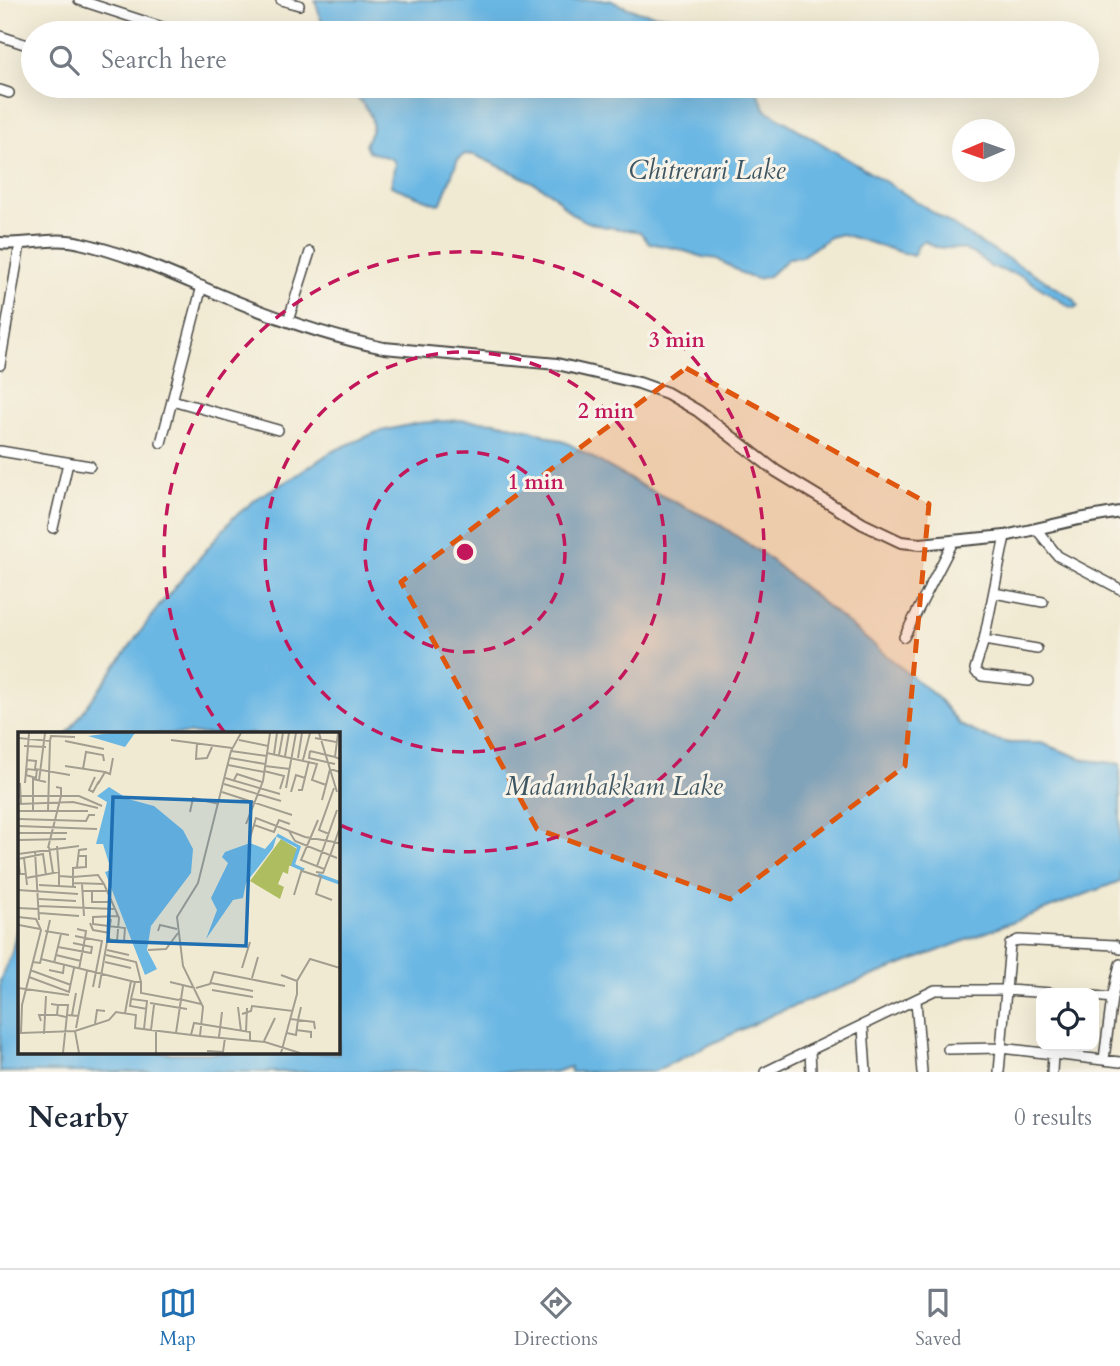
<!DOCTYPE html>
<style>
:root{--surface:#fff;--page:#f2f2f3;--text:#1f2937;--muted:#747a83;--line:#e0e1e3;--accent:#1f6fb2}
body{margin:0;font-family:Cardo,serif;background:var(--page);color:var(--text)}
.controls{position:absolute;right:21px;bottom:21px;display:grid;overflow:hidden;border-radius:14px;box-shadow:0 7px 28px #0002}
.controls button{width:63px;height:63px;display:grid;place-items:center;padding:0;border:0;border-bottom:2px solid var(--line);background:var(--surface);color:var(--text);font:35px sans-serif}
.compass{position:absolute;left:952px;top:119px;width:63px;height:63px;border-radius:50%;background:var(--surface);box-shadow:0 7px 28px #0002;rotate:268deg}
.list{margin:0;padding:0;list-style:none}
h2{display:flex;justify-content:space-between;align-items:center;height:91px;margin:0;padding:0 28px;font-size:30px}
h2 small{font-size:23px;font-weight:400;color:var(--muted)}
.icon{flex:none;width:38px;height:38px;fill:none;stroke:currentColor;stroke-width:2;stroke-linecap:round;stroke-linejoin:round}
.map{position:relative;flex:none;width:1120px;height:1072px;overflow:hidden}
.search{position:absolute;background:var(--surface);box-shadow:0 7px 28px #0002;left:21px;right:21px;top:21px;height:77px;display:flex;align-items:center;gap:18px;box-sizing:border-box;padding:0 24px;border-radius:38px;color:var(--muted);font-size:26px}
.sheet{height:196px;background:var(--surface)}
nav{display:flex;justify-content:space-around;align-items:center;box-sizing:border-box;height:98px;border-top:2px solid var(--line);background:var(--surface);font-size:19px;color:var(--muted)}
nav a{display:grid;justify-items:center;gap:4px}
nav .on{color:var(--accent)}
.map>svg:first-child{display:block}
.water{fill:#6ab7e4;stroke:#4a7188;stroke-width:2}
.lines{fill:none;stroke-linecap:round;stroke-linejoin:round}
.minor-casing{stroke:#494844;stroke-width:12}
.tertiary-casing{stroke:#494844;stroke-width:14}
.minor{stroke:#fff;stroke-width:9}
.tertiary{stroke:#fff;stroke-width:10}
.marked{fill:#df570e;fill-opacity:0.2;stroke:#df570e;stroke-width:5;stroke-dasharray:14 9;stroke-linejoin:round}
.ring{fill:none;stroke:#c2185b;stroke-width:3.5;stroke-dasharray:12 9}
.labels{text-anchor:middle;stroke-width:6;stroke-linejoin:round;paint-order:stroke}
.water-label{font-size:26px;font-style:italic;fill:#3e5562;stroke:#f7f3e8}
.inset-river{fill:none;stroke:#6ab7e4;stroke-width:3.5}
.inset-road{fill:none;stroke:#a29e90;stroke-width:2}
.view{fill:#1f6fb2;fill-opacity:0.15;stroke:#1f6fb2;stroke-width:3.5}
.inset-edge{fill:none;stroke:#2b2b2b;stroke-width:3.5}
.centre{fill:#c2185b;stroke:#f7f3e8;stroke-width:3.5}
.ring-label{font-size:21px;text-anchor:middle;font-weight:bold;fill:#c2185b;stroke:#f7f3e8;stroke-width:6;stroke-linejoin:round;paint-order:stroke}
</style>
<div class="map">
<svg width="1120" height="1072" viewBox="0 0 1120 1072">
<rect width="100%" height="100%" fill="#f7f3e8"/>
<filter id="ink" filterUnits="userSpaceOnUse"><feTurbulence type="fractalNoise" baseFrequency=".0143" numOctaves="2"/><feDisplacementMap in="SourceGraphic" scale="14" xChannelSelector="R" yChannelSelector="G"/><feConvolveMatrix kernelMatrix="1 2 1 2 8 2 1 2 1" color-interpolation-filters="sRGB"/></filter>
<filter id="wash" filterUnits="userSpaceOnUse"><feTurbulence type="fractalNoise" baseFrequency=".00686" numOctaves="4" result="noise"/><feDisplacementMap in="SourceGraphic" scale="28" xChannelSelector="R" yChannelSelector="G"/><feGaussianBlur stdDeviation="1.57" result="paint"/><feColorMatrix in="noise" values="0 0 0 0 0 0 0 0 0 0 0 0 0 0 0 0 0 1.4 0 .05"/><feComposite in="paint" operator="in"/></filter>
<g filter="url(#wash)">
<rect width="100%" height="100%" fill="#f1ead3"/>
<!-- water -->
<path class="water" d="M315,0h295c31,17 66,17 101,21 9,4 12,11 22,12h-408z
M345,86h413v8l8,16 128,77 88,57 56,32 36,23 4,7 -3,2 -5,-1 -48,-31 -31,-9 -13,-11 -15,-7 -28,-2 -11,-6 -5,3 -6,12 -71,-22 -12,3 -29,20 -12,1 -20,18 -12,3 -10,-3 -30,-17 -14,-2 -25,-8 -29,-6 -9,-11c-21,-4 -45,-4 -63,-15 -12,-6 -17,-18 -28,-25 -22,-15 -50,-25 -74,-37l-10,-1 -7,5 -17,44 -4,1 -46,-18 4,-23 -3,-4 -24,-8 -3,-6c2,-6 6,-11 7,-16 4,-17 -18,-34 -27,-43z
M460,420l35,2 36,8 36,13 77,44 72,35 51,35 56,46 116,96 21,26 28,13 22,5h31l45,17 34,4v117l-344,132 -123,59h-82l-1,-5 -16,5h-554v-91l12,-29 7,-34v135h319v-319h-271l92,-128 74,-88 27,-22 34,-19 37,-25 46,-20 41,-9z"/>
</g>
<g filter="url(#ink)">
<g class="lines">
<!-- minor casing -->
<g class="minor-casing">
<path id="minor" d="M79,0l95,31
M281,0l18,5
M143,33l3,-11
M0,36l33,11
M0,90l9,3
M288,321l22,-69
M0,365l20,-121
M172,400l106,30
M161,443l41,-157
M0,451l90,15
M53,528l15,-65
M1037,530l21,26 62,33
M1005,536l-21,104 -9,29 1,3 6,4 47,5
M994,593l49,9
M904,637l50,-97
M984,640l53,9
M1094,996l18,2 -8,61
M1112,998l8,-34
M916,1001l6,71
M863,1027l3,45
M948,1049l53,-1 119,14
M810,1050l1,22
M765,1072l170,-82h71l45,3
M999,1072l11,-128 8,-4 97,5 5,4
M1052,1072l1,-17"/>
</g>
<!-- tertiary casing -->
<g class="tertiary-casing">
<path id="tertiary" d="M0,243c26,3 54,-7 80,0 58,13 111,41 165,62 45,18 91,33 139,43l173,16 82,19 28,10 31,18 78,60 87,53 38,18 19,2 85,-8 74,-17 41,-7"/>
</g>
<!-- minor -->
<use href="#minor" class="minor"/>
<!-- tertiary -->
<use href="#tertiary" class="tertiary"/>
</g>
</g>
<!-- marked area -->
<path class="marked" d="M686,368l243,136 -24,262 -175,133 -193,-70 -136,-247z"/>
<!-- distance rings -->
<g class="ring">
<circle cx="465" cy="552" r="100"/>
<circle cx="465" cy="552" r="200"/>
<path d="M225 733A300 300 0 1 1 338 824"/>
</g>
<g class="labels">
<!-- water labels -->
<g class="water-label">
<text x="707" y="179">Chitrerari Lake</text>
<text x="614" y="795">Madambakkam Lake</text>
</g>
</g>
<!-- overview -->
<g transform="translate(18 732)">
<rect width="322" height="322" fill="#f1ead3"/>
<path d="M263,107l16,10 -4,17h-4l-1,8 -5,-2 -5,12 6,3 -4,12 -30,-18z" fill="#adbd60"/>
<path d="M117,1l-10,14 -37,-11 23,-3zM91,55l19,12 26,7 29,24 10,19 -2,24 -40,53 -4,24 10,19 -12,6 -40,-103 6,-2 -8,-26h-7l11,-42 -10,-6zM259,103l-4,13 -27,35 -3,15 -10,2 -27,39 11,-29 -6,-12 17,-35 -6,-6 3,-5 25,-9 15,6z" fill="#6ab7e4"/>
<path class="inset-river" d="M259,103l22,12 -6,18 11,5M300,143l22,8"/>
<path class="inset-road" d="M11,1l-2,27 9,1 -1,8 35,6M223,1l-10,18 -33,132 -21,34 6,49 20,41 -3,29 65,6 35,11M301,1l18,59M320,1l-3,24 5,2M0,6l32,3 1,-5 24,1M297,6l21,4M153,8l61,8M221,8l29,6M47,9l39,8M179,11l-1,16 11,-1 5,-11M6,14l22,1M213,19l36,5M292,19l-1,7 26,6M292,19l25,6M249,21l50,11 -5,16 14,5 -4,15M256,22l3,-21M261,23l4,-22M267,24l4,-23M212,26l35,6M280,26l4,-25M285,28l7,-27M210,33l36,7M47,34l40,6 -7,12M247,34l25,3M65,37l3,-17 17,3 1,6M18,38l-9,-1 -1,6 10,3 1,-9M246,39l20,5 -4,13M87,40l5,2 3,-16M77,45l-6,13 4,2 6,-11M207,46l55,16M216,48l3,-6 25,8M21,49l6,-48M2,51l1,21M7,51l2,-23M206,52l57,17M308,53l4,-16 10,3M268,56l10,-55M280,58h4l7,-29M204,60l70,23M273,60l5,-17 9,3M0,64h43v-8l-5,-1M0,72l55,-2 25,6M0,79h70M15,79v-32l13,3M30,79l2,-70M172,80l3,-14 26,6M0,87l68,2 3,-6h6M300,88l-17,40 23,9M228,92l17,-43 7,-48M236,93l20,7 5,-12 11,4M0,94l79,3M271,99l6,10 42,17M0,101h49M311,102l-10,-4 15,-42M0,108l48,-1M231,109l7,-23 49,19 35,6M39,114l2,26M31,115l4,26M30,116l13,-52h18l23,10M17,119l4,69M0,122l61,-8M60,124h8v11l-13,1v9l25,-2 6,9M312,124l10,-29M6,126l3,27M0,127l25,-5 3,21M0,127l2,15h6M299,134l20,-56M59,135l2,-17 8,-1M284,139l19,6 -5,17 16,6M298,140l7,1 7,-18M41,144l14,1v9M8,146l33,-6v14M55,151l31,1 15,34 -2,23 -8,-2M64,152l2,32M21,153l37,2M0,158l60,4M64,159h25M74,160v10h20M276,163l8,-26M21,167l37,2M20,174l76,3M0,176l21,1M21,181l40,3M0,185l18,2 5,11 -19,75 -1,28 54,-2 4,22M72,191l3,7 17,3M1,193l21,4M59,197l9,2 -1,7 17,3 -9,46M27,199l24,4M140,199l2,-6 17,4M57,204l10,2 -6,31M99,209h7l1,-13 -32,-4v-7l25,-1M40,215l33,6 1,-6 -19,-4M89,218l22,5M130,218l18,-1 12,-16M38,223l25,6M88,223l30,7 5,20h-6l-4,17 16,2 -3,28M23,227l9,-39M15,230l7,1 1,-4 94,23M87,230l26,6M36,231l7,-29M224,236l8,-26M12,238l41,15M31,238l14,3 1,-8M11,245l40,15 5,-24M234,246l6,-21M279,249l13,-22 30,9M123,250v11l38,7M152,250l25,6M193,251l42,8M0,256l51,7M81,256l12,-69M178,256l14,-4 4,-12 71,14M194,258l41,7M113,267l-1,7 17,3M161,267l22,5M132,271l37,6M33,272l7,1 -1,10 9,2M40,273h10l-1,10 12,1M220,275l3,24M283,275l-3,13 16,2 1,7M107,281l6,-32M224,282l9,-3 1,-5 41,5M54,283l4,-22M23,289l-2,-6h18M77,292l2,-14 8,1M58,296l11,-57M133,298l3,-25M278,298l15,2v6M57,299l34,-11 7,-8 20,3 -1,13 65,8M138,299v22M228,300l1,-24M158,301l7,-47M269,301l9,2 2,-15 -7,-1M26,302l2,-38M173,303l3,-12 56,9v8M201,305l3,-25M246,309l11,-23M189,319l16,1 2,-14M45,321l4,-38M263,321l16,-59v-13l-16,-6"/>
<path class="view" d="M95,65l138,5 -5,144 -138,-5z"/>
<rect width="322" height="322" class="inset-edge"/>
</g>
<circle cx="465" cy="552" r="10" class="centre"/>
<g class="ring-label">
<text x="677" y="347">3 min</text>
<text x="606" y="418">2 min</text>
<text x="536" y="489">1 min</text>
</g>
</svg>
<div class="controls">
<button><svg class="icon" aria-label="locate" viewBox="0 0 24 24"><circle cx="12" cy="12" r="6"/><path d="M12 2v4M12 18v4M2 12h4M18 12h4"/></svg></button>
</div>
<svg class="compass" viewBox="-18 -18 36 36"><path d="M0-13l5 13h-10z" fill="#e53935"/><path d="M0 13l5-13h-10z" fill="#747a83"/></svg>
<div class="search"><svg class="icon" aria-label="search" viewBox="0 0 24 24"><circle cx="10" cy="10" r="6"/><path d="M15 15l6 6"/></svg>Search here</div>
</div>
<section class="sheet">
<h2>Nearby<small>0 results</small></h2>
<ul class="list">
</ul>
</section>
<nav>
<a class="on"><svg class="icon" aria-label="map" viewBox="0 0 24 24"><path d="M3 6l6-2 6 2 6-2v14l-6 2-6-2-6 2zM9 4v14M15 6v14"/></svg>Map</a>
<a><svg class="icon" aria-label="directions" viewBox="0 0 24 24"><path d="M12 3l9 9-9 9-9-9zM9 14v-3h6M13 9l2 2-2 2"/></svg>Directions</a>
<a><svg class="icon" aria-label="saved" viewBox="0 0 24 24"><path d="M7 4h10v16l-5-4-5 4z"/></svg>Saved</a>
</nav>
